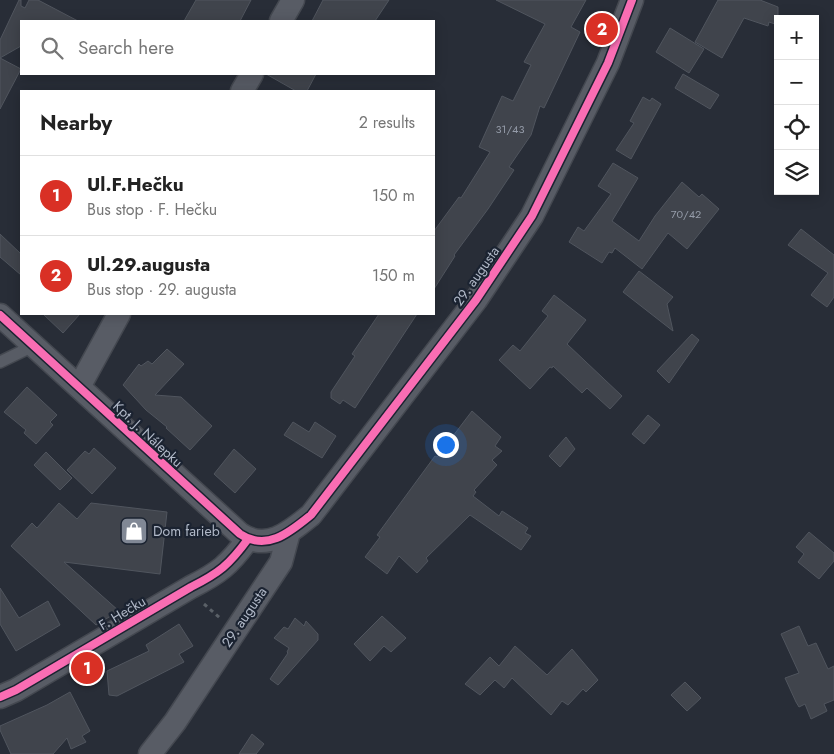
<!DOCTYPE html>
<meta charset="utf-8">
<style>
:root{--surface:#fff;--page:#f6f6f6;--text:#222;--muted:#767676;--line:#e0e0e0;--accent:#d93025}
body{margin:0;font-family:Jost,sans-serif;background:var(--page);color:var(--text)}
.controls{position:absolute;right:15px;top:15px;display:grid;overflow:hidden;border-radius:0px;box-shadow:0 2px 12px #0003}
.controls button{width:45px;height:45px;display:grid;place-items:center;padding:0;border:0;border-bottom:1px solid var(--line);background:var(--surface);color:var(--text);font:25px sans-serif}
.you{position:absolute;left:445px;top:444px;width:18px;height:18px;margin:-12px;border:4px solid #fff;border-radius:50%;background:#1a73e8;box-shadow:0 0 0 8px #1a73e833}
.badge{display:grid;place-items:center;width:32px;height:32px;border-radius:50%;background:var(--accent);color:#fff;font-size:16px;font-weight:700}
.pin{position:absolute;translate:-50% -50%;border:2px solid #fff;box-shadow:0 1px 5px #0006}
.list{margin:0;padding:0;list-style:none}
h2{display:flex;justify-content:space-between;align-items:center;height:65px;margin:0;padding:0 20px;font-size:21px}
h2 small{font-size:16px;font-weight:400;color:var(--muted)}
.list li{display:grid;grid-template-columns:32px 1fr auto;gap:15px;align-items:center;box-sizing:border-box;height:80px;padding:0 20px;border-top:1px solid var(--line)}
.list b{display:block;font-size:19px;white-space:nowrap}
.list p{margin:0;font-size:16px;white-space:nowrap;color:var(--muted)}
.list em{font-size:16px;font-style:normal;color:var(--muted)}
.icon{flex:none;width:28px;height:28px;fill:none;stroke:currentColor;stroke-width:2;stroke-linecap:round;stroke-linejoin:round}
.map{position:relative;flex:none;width:834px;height:754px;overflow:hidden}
.search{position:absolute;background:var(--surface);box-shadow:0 2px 12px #0003;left:20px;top:20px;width:415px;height:55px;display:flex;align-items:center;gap:12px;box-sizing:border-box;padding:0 18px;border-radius:0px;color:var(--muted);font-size:19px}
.panel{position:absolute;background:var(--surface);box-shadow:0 2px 12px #0003;left:20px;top:90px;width:415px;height:225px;border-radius:0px}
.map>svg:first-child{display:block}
.building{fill:#40444c;stroke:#50555e}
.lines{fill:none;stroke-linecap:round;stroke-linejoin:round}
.lane-casing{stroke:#444850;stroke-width:14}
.street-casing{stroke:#444850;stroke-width:25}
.path{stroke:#5a6067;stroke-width:3;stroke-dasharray:4 4;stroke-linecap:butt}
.lane{stroke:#585c65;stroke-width:11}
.street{stroke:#585c65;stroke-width:22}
.cycleway-casing{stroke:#1b2331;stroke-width:11}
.cycleway{stroke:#f96db3;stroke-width:8}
.labels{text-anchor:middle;stroke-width:4.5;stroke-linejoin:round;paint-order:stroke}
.number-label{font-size:11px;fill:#959ca9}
.street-label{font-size:14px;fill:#b1b9c8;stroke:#1b2331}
.poi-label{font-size:14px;fill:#b1b9c8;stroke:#1b2331;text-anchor:start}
</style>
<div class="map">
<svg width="834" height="754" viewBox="0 0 834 754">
<rect width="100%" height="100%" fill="#282d37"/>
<!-- building -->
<path class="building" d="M19,0h2v6l4,2 4,-8h9l40,21h-57v25l-21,12v-18z
M196,0h55l-11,21h-56z
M323,0h66l-14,21h-63z
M496,0h90l-15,27 9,5 -36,76 -4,-2 -9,29 -22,32 5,3 -26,39 -34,46 1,1 -21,33v-58l25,-34 2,1 29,-46 -11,-5 23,-51 11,5 18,-36 -7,-3 21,-38z
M718,0h42l18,7v18l-9,-3 -1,4 -24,-8 -22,40 -27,-16z
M670,28l34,21 -15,24 -33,-21z
M0,58l21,11 -21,40z
M266,74h50l-9,17h-11z
M683,74l36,21 -9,14 -35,-21z
M643,97l7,4 2,-3 9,6 -30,55 -15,-9 18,-27 -4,-2z
M613,163l25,15 -26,43 27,20 16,-25 27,-34 17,15 3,-3 17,15 -32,40 -19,-16 -26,36 -27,-21 -3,5 -3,-1 -7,11 -33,-21 9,-15 6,4 27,-37 -13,-8z
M801,229l33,26v42l-7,10 -16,-12 17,-22 -40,-28z
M0,234l21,20v21l-21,-18z
M639,271l34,26 -6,7 6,27 -50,-39z
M554,295l32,25 -19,24 55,52 -12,13 -23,-21 -5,5 -29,-27 -1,2 -2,-1 -20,22 -31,-29 14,-15 7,6 28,-35 -6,-5z
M43,314h37l-17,19z
M379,314h38l-62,94 -12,-8 -3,4 -9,-6v-6l24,-36 -3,-2z
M692,334l7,6 -30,43 -12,-12z
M167,349l17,15 -29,31 26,2 31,29 -22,24 -24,-22 1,-1 -21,-17 -23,-25 16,-21 2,2 7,-5 4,3z
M27,387l30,28 -7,7 3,3 -17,19 -12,-11 2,-3 -22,-18z
M472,411l29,26 -6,9 7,5 -10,9 5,5 -23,25 2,2 -3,4 26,20 3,-5 26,17 -3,5 6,3 -10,14 -51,-35 -44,43 2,3 -11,12 -18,-17 -12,18 -22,-17 15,-20 -3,-2 58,-79 2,1z
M648,415l12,10 -16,19 -12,-10z
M293,422l16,10 6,-10 21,14 -14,22 -38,-23z
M566,437l9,12 -15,18 -11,-11z
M94,448l22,20 -24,26 -25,-24 18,-19 4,3z
M234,449l22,20 -21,24 -21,-19z
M46,452l26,26 -12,12 -26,-25z
M59,503l18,16 14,-16 76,9 -7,62 -96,-12 55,49 -23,14 -85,-79 21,-23 5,5z
M809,532l25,21v8l-15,18 -21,-17 6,-8 -8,-7z
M0,588l19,30 29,-17 12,24 -44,26 -16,-27z
M382,616l24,22 -15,14 -7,-6 -14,15 -16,-17z
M295,618l9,8 2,-5 12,13v6l-40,45 -8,-6 18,-26 -1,-1 2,-4 -15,-10 10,-11 4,2z
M179,624l14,22 -14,8 5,8 -67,34 -8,-1 -2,-24 42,-20 -3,-6z
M799,626l9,20 8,-3 12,26 6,-3v34l-10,4 3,7 -16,8 -6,-15 -6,3 -3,-5 -11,-24 14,-5 -18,-39z
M515,646l32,29 25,-26 26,31 -12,12 -3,-3 -15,16 -6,-4 -11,14 -39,-37 -8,10 -9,-8 -15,15 -15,-11 25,-27 9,9z
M685,682l16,16 -14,13 -16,-16z
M70,692l20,39 -8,5 4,6 -15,7 -4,-11 -14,16h-42l-11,-24v-4l47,-21z
M252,734l12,10 -8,10h-17z"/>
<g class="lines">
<!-- lane casing -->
<g class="lane-casing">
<path id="lane" d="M0,362l33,-16"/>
</g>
<!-- street casing -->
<g class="street-casing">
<path id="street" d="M281,21l12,-21
M242,91l10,-17
M0,315l240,219c27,18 50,-2 71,-19l165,-215 56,-84 76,-153 24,-63
M79,387l40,-73
M0,697l16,-7 175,-103c28,-14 38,-22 57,-48
M150,754l25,-32 106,-160 8,-30"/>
</g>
<!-- path -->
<path class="path" d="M204,604l16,14"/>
<!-- lane -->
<use href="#lane" class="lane"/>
<!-- street -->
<use href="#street" class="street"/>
<!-- cycleway casing -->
<g class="cycleway-casing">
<path id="cycleway" d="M0,315l240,219c27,18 50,-2 71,-19l165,-215 56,-84 76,-153 24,-63
M0,697l16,-7 175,-103c28,-14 38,-22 57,-48"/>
</g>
<!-- cycleway -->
<use href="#cycleway" class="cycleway"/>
</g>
<!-- icons -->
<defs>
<g id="shop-square" transform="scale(1.4375)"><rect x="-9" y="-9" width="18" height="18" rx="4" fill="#818895" stroke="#1b2331"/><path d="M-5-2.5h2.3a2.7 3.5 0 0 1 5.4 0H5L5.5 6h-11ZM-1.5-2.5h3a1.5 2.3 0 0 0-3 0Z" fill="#fff"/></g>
</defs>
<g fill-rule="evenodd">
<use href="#shop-square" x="134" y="531"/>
</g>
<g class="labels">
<!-- number labels -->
<g class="number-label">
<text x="510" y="133">31/43</text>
<text x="686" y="218">70/42</text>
</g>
<!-- street labels -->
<g class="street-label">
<text transform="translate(476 276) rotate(-55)" y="5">29. augusta</text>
<text transform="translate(148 434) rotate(43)" y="5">Kpt. J. Nálepku</text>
<text transform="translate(122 613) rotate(-31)" y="5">F. Hečku</text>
<text transform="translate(244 617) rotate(-56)" y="5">29. augusta</text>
</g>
<!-- poi labels -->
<g class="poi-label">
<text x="153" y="536">Dom farieb</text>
</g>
</g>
</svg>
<div class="controls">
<button>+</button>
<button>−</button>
<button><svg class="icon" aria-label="locate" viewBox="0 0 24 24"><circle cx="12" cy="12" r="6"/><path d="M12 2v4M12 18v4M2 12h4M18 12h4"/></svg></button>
<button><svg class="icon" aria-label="layers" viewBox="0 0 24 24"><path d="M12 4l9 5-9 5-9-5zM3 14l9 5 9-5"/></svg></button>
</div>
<div class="you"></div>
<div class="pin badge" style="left:87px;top:668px">1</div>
<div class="pin badge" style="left:602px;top:29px">2</div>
<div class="search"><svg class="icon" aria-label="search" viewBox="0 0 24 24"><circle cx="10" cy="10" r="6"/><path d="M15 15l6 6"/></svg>Search here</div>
<section class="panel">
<h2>Nearby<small>2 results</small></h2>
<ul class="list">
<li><span class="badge">1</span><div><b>Ul.F.Hečku</b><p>Bus stop · F. Hečku</p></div><em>150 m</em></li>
<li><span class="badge">2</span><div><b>Ul.29.augusta</b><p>Bus stop · 29. augusta</p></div><em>150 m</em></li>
</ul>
</section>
</div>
